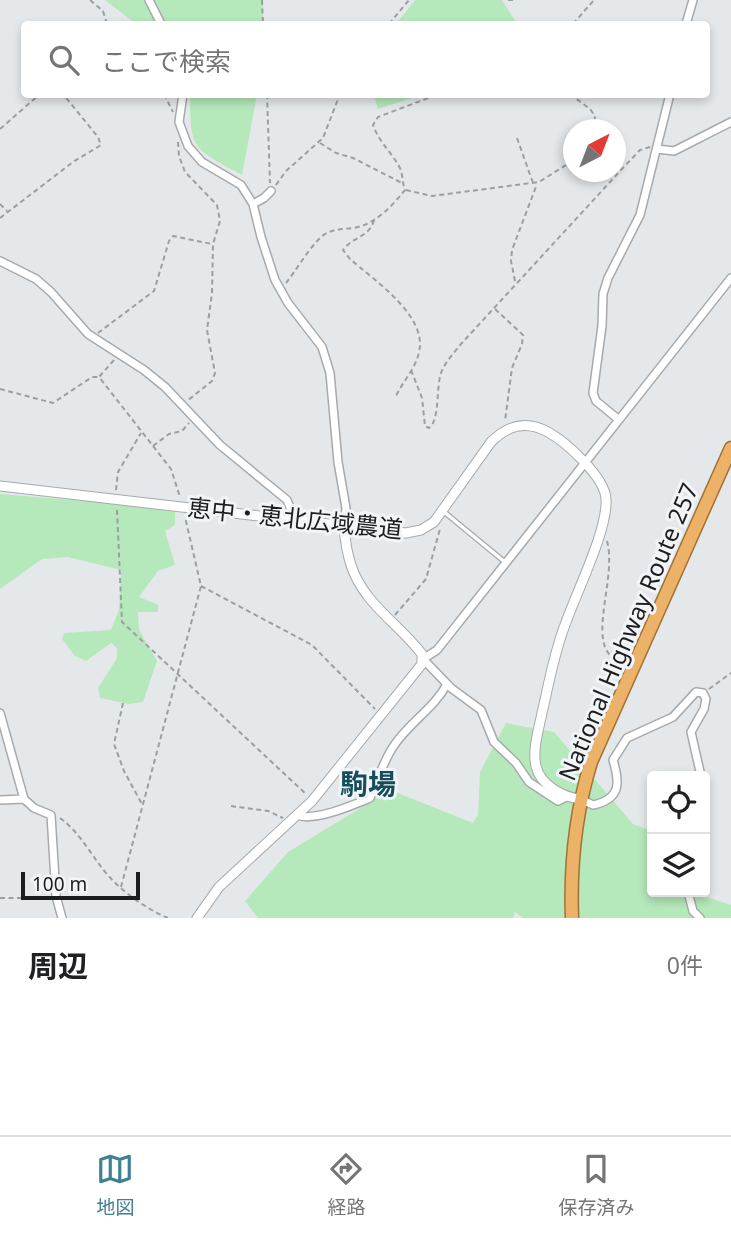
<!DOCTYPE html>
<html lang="ja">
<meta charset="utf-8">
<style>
:root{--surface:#fff;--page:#f2f2f2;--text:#202124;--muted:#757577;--line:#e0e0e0;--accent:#3f8193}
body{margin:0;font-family:"Noto Sans","Noto Sans JP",sans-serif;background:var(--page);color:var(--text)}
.controls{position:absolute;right:21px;bottom:21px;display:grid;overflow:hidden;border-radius:7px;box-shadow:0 4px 10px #0003}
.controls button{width:63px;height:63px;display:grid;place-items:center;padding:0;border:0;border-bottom:2px solid var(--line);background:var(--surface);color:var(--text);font:35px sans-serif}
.compass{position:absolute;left:563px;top:119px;width:63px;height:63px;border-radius:50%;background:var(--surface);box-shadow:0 4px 10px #0003;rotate:42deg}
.scale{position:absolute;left:21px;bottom:18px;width:119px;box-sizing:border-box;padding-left:7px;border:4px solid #1c1d1e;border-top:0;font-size:19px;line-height:24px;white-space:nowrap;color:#1c1d1e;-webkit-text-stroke:5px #f2f5f8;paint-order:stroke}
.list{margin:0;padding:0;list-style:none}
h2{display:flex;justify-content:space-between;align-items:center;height:91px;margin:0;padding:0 28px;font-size:30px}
h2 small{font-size:23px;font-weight:400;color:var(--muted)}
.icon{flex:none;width:38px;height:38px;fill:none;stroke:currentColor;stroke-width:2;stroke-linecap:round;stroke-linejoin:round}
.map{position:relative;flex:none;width:731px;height:918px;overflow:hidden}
.search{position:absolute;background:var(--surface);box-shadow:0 4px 10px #0003;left:21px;right:21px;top:21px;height:77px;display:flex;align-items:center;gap:18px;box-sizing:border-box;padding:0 24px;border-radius:7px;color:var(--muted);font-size:26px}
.sheet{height:217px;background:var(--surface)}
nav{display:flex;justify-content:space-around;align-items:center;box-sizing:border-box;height:98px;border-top:2px solid var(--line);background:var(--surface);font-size:19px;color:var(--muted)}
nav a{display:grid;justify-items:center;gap:4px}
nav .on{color:var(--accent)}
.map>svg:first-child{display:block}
.green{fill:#b5e8ba}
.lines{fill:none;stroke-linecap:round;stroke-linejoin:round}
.service-casing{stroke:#a7aaac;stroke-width:6}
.minor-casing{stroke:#a7aaac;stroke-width:10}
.tertiary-casing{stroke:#a7aaac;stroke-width:11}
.trunk-casing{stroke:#a07235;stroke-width:15}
.path{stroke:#9c9fa1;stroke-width:2;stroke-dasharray:5 3.5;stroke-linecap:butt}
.service{stroke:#fff;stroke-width:3.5}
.minor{stroke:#fff;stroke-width:7}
.tertiary{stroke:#fff;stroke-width:9}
.trunk{stroke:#ecb268;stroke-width:12}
.labels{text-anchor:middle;stroke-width:6;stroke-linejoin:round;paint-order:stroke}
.street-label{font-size:24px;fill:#1c1d1e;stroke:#f2f5f8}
.quarter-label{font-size:28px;font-weight:bold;fill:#164d5b;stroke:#f2f5f8}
</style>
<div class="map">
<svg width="731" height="918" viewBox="0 0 731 918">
<rect width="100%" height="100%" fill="#e5e8eb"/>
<!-- green -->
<path class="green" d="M105,0h158v24h-127z
M415,0h87l15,24h-121z
M190,95h67l-15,80c-48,-27 -52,-23 -52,-80z
M374,95v-1l47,1 -43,14z
M0,494l108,9 67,9v13l-10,6 10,34 -17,6 -19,26 19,8v7h-20l1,18 18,31 -14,41 -14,2 -29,-6 -2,-10 19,-30v-10l-6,-5 -25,18 -11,-5 -13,-17 2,-6 47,-3 8,-20 2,-40 -53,-13 -26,2 -42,30z
M506,723l48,9 79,92 19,7v61h39l40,13v13h-208l-8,-6 -2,6h-255l-13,-17 43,-49 102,-62 83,33 5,-8 2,-43z"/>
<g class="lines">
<!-- service casing -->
<g class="service-casing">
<path id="service" d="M443,511l63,52"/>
</g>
<!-- minor casing -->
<g class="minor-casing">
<path id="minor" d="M149,0l12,24
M686,24l7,-24
M183,94l-4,28 9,24 14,16 39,23 12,19 8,33 14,43 13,23 34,44 8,26 8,89 8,46 -2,19
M657,149l17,2 57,-29
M253,204l11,-6 7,-7
M0,261l36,18 15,13 37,42 56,36 21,17 55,58 67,55 4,10v11
M618,419l-22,-18 -3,-8 9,-67 1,-32 5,-16 32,-63 30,-121
M0,713l24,86 10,9 17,7 5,81 6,22
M566,797l-8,4 -29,-19 -13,-19 -22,-21 -13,-32 -30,-22 -28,-29 14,-9 294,-372
M580,799l13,6c28,-6 27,-22 20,-45l14,-22 46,-21 23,-25 7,1 3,6 -2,10 -13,23 10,44
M0,800l24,-1
M297,815c17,7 56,-10 73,-17 7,-16 13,-36 23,-51 15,-24 41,-38 54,-63
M688,892l5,19 7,7"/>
</g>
<!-- tertiary casing -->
<g class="tertiary-casing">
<path id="tertiary" d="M0,486l406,47 15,-3 13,-8 57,-80c17,-17 35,-22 57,-10 18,10 57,45 58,67 2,31 -30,94 -41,126 -11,28 -16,58 -23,88 -3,15 -10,37 -6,53 4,19 27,31 44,33
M197,918l22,-31 93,-86 110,-137v-10c-23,-30 -59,-51 -71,-89 -4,-12 -6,-26 -7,-38"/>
</g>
<!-- trunk casing -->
<g class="trunk-casing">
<path id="trunk" d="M572,918c-2,-54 3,-104 19,-156l140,-314"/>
</g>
<!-- path -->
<path class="path" d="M90,0l13,11 4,13
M262,0l1,24
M508,0h6
M389,24l20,-24
M573,24l21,-24
M164,94l9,18
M267,94l3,89
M570,94l20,15 5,7 -1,14
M0,129l40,-35
M517,138l16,45
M178,142l1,14 6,16 32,33 3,16 -7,23 -1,49 -5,37 8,43 -3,8 -25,20
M320,143l16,10 17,5 49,25
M276,185l10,-14 37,-33 17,-44
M406,190l26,6 107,-14 35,-22
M0,204l7,7
M0,218l73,-56 28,-17 -3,-8 -35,-43
M374,220c-4,17 -22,17 -31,30l7,9c24,21 78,57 69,93 -3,16 -16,29 -23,44
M515,281l-4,-20 1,-11 25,-66
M286,283c10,-12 28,-44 41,-50 8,-4 17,-4 26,-5 22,-3 39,-22 52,-38 -3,-8 -2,-15 -5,-22 -8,-15 -21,-26 -27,-43l5,-8 61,-23
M495,309l28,26 -1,9 -10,24 -7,53
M98,333l56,-42 15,-50 4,-5 39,8
M114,360l-15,17 72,92 9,28
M411,370l11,28 3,28 4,2c11,-8 7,-40 12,-55 4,-11 13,-20 20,-29l160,-174 19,-20 10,-3
M0,389l53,14 39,-26h6
M153,446l16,-12 13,-3 7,-8
M116,490l2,-18 23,-39
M117,510l5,112 185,173
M607,541c9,33 -14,87 0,110 3,6 11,11 16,15
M201,586l111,59 63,64
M395,615l31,-36 14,-50
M709,689l22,-16
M123,703l-9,41 10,27 19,35
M231,806l37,5 15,7
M60,818c18,13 29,33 42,50 16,21 42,40 66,50
M121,887l80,-301 -16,-69
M0,898h48"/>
<!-- service -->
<use href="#service" class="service"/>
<!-- minor -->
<use href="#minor" class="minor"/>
<!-- tertiary -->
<use href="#tertiary" class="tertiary"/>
<!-- trunk -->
<use href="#trunk" class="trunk"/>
</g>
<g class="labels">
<!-- street labels -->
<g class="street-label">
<text transform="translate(295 519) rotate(6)" y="8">恵中・恵北広域農道</text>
<text transform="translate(629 632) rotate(-67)" y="8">National Highway Route 257</text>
</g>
<!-- quarter labels -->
<g class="quarter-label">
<text x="368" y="794">駒場</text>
</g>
</g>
</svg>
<div class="controls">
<button><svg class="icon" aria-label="locate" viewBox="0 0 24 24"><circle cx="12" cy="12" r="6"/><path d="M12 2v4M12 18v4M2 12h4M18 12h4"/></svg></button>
<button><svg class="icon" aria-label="layers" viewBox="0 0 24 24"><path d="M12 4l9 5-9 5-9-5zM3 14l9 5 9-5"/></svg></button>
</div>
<svg class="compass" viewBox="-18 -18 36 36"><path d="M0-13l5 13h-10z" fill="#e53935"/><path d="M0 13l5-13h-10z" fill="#757577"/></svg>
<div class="scale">100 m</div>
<div class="search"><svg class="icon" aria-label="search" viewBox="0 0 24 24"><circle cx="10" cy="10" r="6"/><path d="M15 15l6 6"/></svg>ここで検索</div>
</div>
<section class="sheet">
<h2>周辺<small>0件</small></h2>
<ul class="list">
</ul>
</section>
<nav>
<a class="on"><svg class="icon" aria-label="map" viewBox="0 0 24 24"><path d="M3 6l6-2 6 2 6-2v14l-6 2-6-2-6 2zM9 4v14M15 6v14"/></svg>地図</a>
<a><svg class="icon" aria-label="directions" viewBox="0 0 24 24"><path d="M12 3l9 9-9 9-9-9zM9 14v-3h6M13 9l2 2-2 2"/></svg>経路</a>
<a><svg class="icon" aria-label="saved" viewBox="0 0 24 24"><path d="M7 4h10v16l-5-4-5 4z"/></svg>保存済み</a>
</nav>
